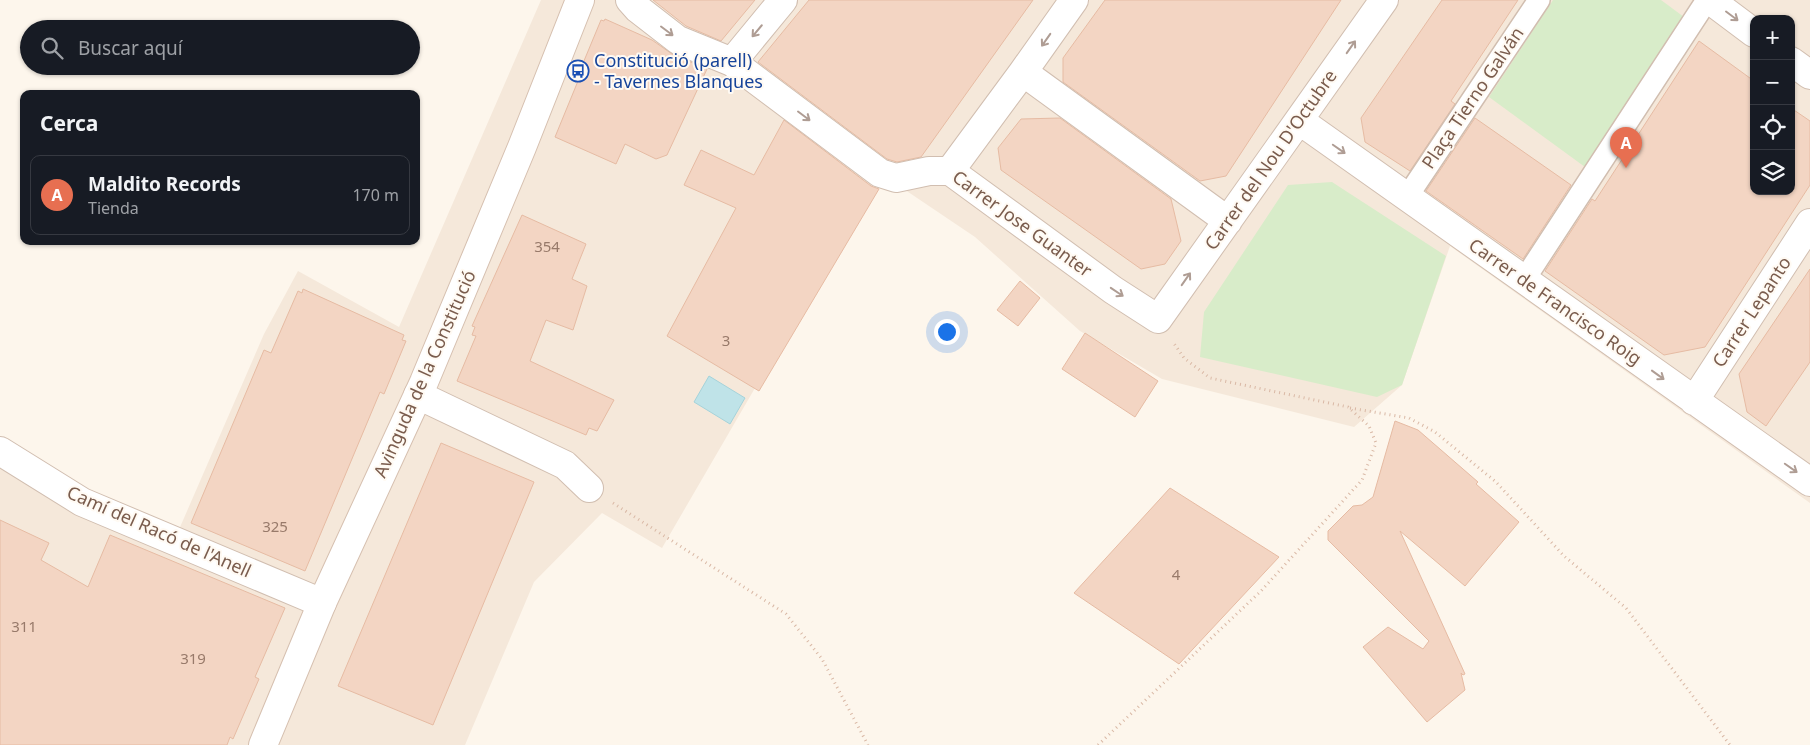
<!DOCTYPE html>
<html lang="es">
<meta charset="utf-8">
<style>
:root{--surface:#171b24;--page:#20242c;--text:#f1f3f6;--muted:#9ea1a6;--line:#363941;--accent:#e76f51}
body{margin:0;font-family:"Noto Sans",sans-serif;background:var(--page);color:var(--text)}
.controls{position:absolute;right:15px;top:15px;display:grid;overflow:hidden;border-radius:10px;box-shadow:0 1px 4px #0004}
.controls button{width:45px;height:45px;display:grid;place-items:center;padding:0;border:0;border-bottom:1px solid var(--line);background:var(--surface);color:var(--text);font:25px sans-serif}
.you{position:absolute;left:946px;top:331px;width:18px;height:18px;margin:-12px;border:4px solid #fff;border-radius:50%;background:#1a73e8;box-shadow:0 0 0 8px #1a73e833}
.badge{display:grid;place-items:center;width:32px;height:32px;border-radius:50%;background:var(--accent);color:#fff;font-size:16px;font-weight:700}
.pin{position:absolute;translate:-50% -41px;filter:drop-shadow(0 1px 2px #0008)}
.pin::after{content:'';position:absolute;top:26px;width:18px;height:15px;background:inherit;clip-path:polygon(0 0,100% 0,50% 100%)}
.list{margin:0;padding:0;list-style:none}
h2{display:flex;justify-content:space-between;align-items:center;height:65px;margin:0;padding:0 20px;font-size:21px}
h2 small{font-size:16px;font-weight:400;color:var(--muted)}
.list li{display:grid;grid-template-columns:32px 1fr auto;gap:15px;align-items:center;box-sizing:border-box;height:80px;margin:0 10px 10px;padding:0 10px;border:1px solid var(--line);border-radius:10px}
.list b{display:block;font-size:19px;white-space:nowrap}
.list p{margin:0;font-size:16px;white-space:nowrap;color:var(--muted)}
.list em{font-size:16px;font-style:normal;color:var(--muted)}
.icon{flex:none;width:28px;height:28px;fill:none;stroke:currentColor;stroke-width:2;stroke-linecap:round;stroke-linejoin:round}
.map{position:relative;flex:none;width:1810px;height:745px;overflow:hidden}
.search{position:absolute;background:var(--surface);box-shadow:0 1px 4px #0004;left:20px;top:20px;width:400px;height:55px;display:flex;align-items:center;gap:12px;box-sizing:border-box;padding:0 18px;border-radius:28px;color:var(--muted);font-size:19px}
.panel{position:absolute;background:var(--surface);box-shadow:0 1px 4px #0004;left:20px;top:90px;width:400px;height:155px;border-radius:10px}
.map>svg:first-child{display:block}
.residential{fill:#f5e8da;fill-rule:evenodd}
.green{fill:#d8ecc9}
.water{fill:#bfe3e8;stroke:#a5d3da}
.building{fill:#f3d5c3;stroke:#e6bba3}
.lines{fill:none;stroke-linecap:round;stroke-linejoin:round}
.pedestrian-casing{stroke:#d1beb0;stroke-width:24}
.minor-casing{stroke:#d1beb0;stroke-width:30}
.tertiary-casing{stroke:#d1beb0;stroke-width:30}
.secondary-casing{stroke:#d6c0b0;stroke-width:30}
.path{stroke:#d9b8a5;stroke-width:3;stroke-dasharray:1 4;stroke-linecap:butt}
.pedestrian{stroke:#fff;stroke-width:21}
.minor{stroke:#fff;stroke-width:28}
.tertiary{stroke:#fff;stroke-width:28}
.secondary{stroke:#fff;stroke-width:28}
.oneway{stroke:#af9d94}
.labels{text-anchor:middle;stroke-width:4;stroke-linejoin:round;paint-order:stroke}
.number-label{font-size:15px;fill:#987a6a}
.transit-label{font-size:18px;fill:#164399;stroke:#fffaf3;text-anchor:start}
.street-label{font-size:18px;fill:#7a5c4d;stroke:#fffaf3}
</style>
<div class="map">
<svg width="1810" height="745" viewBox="0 0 1810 745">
<rect width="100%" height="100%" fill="#fdf6ec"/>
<!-- residential -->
<path class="residential" d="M541,0h1269v503l-360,-257 -48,139 -48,42 -192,-48 -82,-48 -105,-94 -95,-64 -218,375 -60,-35 -68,69 -69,163h-465v-294l174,90 90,-207 34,-63 101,56zM1754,19h37v172h-37z"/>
<!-- green -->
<path class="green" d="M1553,0h108l23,17 -99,150 -96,-70z
M1332,182l114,74 -44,129 -25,12 -177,-40 4,-45 84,-127z"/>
<!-- water -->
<path class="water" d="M709,376l36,22 -15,26 -36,-22z"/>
<!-- building -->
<path class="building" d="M653,0h102l-34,41 -35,-15z
M809,0h224l-112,157 -24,5 -10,-3 -129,-97z
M1105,0h236l-115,176 -26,5 -137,-99v-24z
M1442,0h76l-67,101 4,3 -45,67 -45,-29 -4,-24z
M605,19l47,21 20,14 35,15 -40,86 -11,4 -31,-15 -9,20 -61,-27 23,-56 -2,-1 25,-60 3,1z
M1699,41l55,40v110h37v-83l19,13v64l-105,162 -41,8 -119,-84 47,-72 3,2z
M1060,118l111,81 10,42 -16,23 -24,5 -140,-99 -3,-22 23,-29z
M1475,118l96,67 -48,74 -97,-68z
M784,120l87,66 8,3 -120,202 -92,-55 69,-128 -52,-23 17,-35 53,25z
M522,215l64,29 -14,35 15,7 -14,44 -27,-10 -16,41 84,39 -17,31 -8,-3 -3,7 -129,-54 19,-45 -4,-1 3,-8 -3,-1z
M1810,269v93l-44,64 -19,-14 -8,-38z
M1020,281l20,17 -22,28 -21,-16z
M303,289l101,46 -2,5 4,1 -22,53 -4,-2 -75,179 -114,-48 73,-173 7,3 27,-62 4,2z
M1085,333l73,48 -23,36 -73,-48z
M1395,421l23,9 60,52 -2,2 43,38 -54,64 -65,-55 65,143 -2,1 -2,-2 4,17 -38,32 -64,-75 25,-20 35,22 6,-8 -101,-101v-9l25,-25 9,-1 11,-8z
M441,443l93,39 -101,243 -95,-39z
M1170,488l109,69 -100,107 -105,-71z
M0,520l49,23 -8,17 47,27 22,-52 175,73 -30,69 4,2 -26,60 -3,-2 -3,8h-227z"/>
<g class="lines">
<!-- pedestrian casing -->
<g class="pedestrian-casing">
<path id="pedestrian" d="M1407,197l132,-197
M1524,280l183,-280"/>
</g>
<!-- minor casing -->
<g class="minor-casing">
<path id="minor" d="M630,0l8,9 40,31 54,22 148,111 16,5 33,-7h21l163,119 45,29 226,-319
M732,62l51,-62
M1023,72l205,149
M1300,121l510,361
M950,171l73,-99 51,-72
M418,395l147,70 24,23
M1694,401l116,-178
M0,451l82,51 240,101"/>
</g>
<!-- tertiary casing -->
<g class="tertiary-casing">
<path id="tertiary" d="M1710,0l44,33
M1791,61l19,14"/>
</g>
<!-- secondary casing -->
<g class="secondary-casing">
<path id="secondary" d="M263,745l59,-142 102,-221 98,-235 58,-147"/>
</g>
<!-- path -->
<path class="path" d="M1350,408l59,10 26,14 61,50 68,74 62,52 104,137
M613,503l173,111 36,45 46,86
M1098,745l163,-154 101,-111 14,-37 -7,-17 -21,-19 -138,-29 -26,-20 -11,-16"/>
<!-- pedestrian -->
<use href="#pedestrian" class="pedestrian"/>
<!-- minor -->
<use href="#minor" class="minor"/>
<!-- tertiary -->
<use href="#tertiary" class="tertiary"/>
<!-- secondary -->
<use href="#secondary" class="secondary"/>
</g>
<!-- one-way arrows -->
<defs><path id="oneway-shaft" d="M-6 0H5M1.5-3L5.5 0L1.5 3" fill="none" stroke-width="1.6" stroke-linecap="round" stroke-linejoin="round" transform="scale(1.25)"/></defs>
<g class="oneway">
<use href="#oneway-shaft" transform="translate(1732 16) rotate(37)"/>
<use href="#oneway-shaft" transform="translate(667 31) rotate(37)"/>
<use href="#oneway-shaft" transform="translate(757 31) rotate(130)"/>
<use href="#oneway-shaft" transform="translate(1046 40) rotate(125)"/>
<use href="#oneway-shaft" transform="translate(1351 47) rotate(-55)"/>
<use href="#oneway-shaft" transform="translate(804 116) rotate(37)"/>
<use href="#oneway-shaft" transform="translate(1339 149) rotate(35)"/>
<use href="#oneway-shaft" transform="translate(1186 279) rotate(-55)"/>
<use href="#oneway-shaft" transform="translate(1117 292) rotate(34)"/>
<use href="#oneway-shaft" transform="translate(1658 375) rotate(36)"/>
<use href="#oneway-shaft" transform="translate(1791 468) rotate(35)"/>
</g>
<!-- icons -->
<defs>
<g id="bus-ring" transform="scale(1.125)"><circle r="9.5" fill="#fffaf3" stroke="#1a4fb4" stroke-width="1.5"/><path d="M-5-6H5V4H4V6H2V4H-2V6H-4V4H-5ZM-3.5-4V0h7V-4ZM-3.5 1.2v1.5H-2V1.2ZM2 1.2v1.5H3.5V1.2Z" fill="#1a4fb4"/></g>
</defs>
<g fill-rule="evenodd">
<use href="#bus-ring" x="578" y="71"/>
</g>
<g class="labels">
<!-- number labels -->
<g class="number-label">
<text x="547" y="252">354</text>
<text x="726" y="346">3</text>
<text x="275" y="532">325</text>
<text x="1176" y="580">4</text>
<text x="24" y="632">311</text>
<text x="193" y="664">319</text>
</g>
<!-- transit labels -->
<g class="transit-label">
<text x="594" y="67">Constitució (parell)<tspan x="594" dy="21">- Tavernes Blanques</tspan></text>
</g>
<!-- street labels -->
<g class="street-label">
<text transform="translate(1473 98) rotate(-56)" y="6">Plaça Tierno Galván</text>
<text transform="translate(1271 160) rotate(-55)" y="6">Carrer del Nou D'Octubre</text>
<text transform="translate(1022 224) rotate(36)" y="6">Carrer Jose Guanter</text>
<text transform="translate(1555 302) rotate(35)" y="6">Carrer de Francisco Roig</text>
<text transform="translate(1752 312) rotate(-57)" y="6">Carrer Lepanto</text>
<text transform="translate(425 374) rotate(-66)" y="6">Avinguda de la Constitució</text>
<text transform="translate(159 532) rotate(24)" y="6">Camí del Racó de l'Anell</text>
</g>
</g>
</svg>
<div class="controls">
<button>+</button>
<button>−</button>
<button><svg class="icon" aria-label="locate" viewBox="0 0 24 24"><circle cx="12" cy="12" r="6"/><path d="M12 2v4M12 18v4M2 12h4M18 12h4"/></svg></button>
<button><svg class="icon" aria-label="layers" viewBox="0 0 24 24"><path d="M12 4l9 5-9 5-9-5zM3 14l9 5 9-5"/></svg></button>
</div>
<div class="you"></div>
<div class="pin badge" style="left:1626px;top:168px">A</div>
<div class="search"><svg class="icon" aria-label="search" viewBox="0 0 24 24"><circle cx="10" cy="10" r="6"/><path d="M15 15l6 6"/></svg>Buscar aquí</div>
<section class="panel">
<h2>Cerca<small></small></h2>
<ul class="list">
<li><span class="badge">A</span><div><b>Maldito Records</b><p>Tienda</p></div><em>170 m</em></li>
</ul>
</section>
</div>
